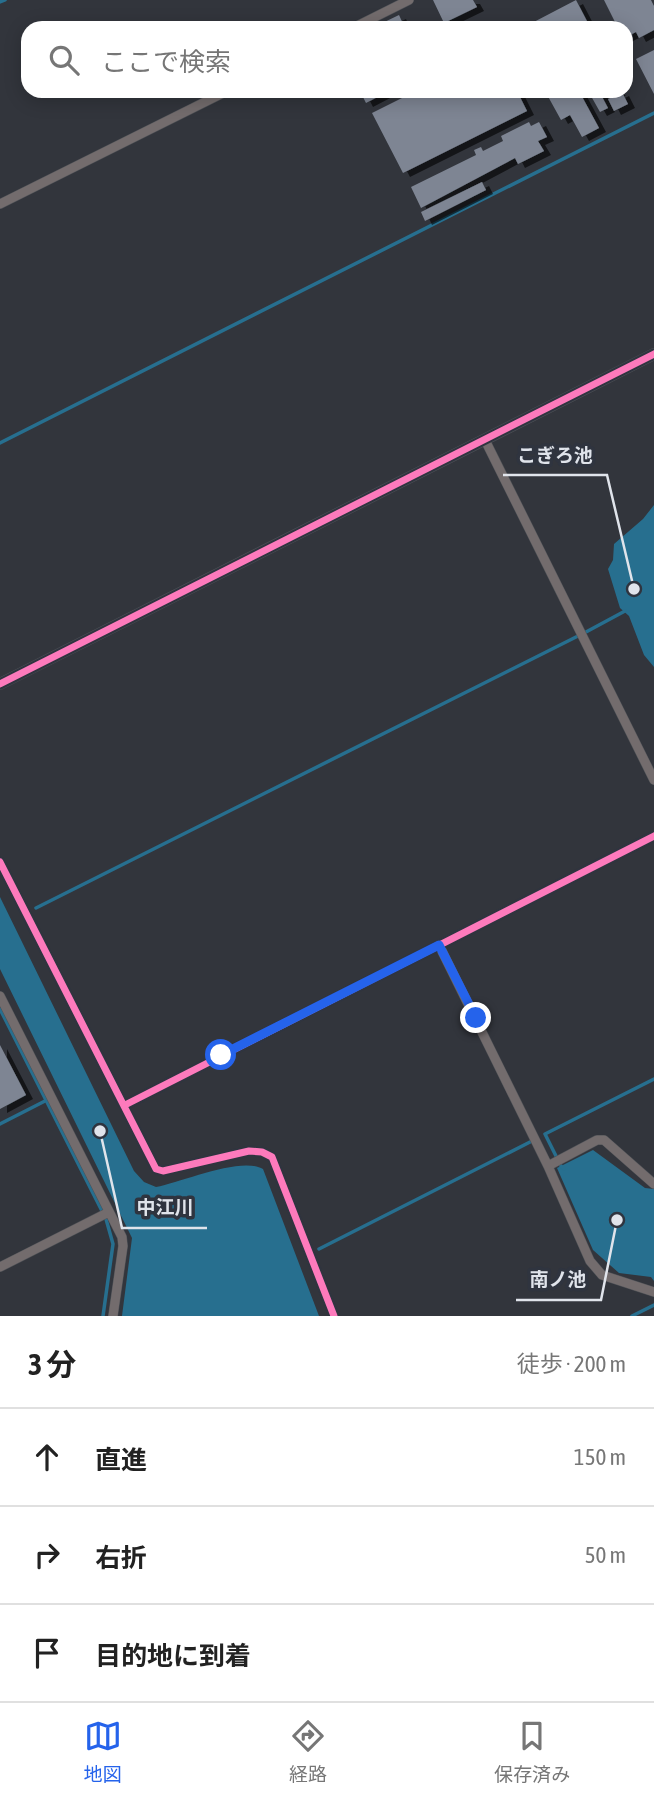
<!DOCTYPE html>
<html lang="ja">
<meta charset="utf-8">
<style>
:root{--surface:#fff;--page:#f6f6f6;--text:#222;--muted:#767676;--line:#e0e0e0;--accent:#2563eb}
body{margin:0;font-family:"Asap Condensed","Noto Sans JP",sans-serif;background:var(--page);color:var(--text)}
.stop{position:absolute;width:21px;height:21px;margin:-16px;border:5px solid #2563eb;border-radius:50%;background:#fff}
.stop.end{background:#2563eb;border-color:#fff;box-shadow:0 2px 7px #0008}
.list{margin:0;padding:0;list-style:none}
h2{display:flex;justify-content:space-between;align-items:center;height:91px;margin:0;padding:0 28px;font-size:30px}
h2 small{font-size:23px;font-weight:400;color:var(--muted)}
.list li{display:grid;grid-template-columns:46px 1fr auto;gap:21px;align-items:center;box-sizing:border-box;height:98px;padding:0 28px;border-top:2px solid var(--line)}
.list b{display:block;font-size:26px;white-space:nowrap}
.list em{font-size:23px;font-style:normal;color:var(--muted)}
.icon{flex:none;width:38px;height:38px;fill:none;stroke:currentColor;stroke-width:2;stroke-linecap:round;stroke-linejoin:round}
.map{position:relative;flex:none;width:654px;height:1316px;overflow:hidden}
.search{position:absolute;background:var(--surface);box-shadow:0 4px 18px #0003;left:21px;right:21px;top:21px;height:77px;display:flex;align-items:center;gap:18px;box-sizing:border-box;padding:0 24px;border-radius:21px;color:var(--muted);font-size:26px}
.sheet{height:385px;background:var(--surface)}
nav{display:flex;justify-content:space-around;align-items:center;box-sizing:border-box;height:98px;border-top:2px solid var(--line);background:var(--surface);font-size:19px;color:var(--muted)}
nav a{display:grid;justify-items:center;gap:4px}
nav .on{color:var(--accent)}
.map>svg:first-child{display:block}
.water{fill:#276f8f}
.lines{fill:none;stroke-linecap:round;stroke-linejoin:round}
.stream{stroke:#276f8f;stroke-width:3.5}
.building{fill:#7e8593;filter:url(#shadow)}
.minor-casing{stroke:#4f5257;stroke-width:10}
.tertiary-casing{stroke:#4f5257;stroke-width:12}
.minor{stroke:#736c6d;stroke-width:9}
.tertiary{stroke:#736c6d;stroke-width:10}
.cycleway-casing{stroke:#2f343f;stroke-width:11}
.cycleway{stroke:#fd7abc;stroke-width:7}
.route{stroke:#2563eb;stroke-width:9}
.leader{fill:none;stroke:#e0e4eb;stroke-width:2.5}
.callout-dot{fill:#e0e4eb;stroke:#2f343f;stroke-width:2.5}
.callout-label{font-size:19px;text-anchor:middle;font-weight:bold;fill:#e0e4eb;stroke:#2f343f;stroke-width:7;stroke-linejoin:round;paint-order:stroke}
</style>
<div class="map">
<svg width="654" height="1316" viewBox="0 0 654 1316">
<defs>
<filter id="shadow"><feDropShadow dx="7" dy="4" stdDeviation="0" flood-color="#0009"/></filter>
</defs>
<rect width="100%" height="100%" fill="#32353c"/>
<!-- water -->
<path class="water" d="M654,505v162l-10,-12 -15,-39 -9,-8 -12,-39 5,-9 1,-16 29,-25z
M0,897l134,274 10,11 12,5c26,-5 85,-31 107,-18l56,147h-197l10,-78 -132,-269z
M593,1150l52,38 9,1v92l-3,-4 -32,-4 -26,-23 -36,-82z"/>
<g class="lines">
<!-- stream -->
<path class="stream" d="M0,2l5,-2
M0,443l654,-330
M586,632l39,-21
M36,908l542,-272
M0,1009l102,202
M0,1124l45,-23
M564,1169l-3,-3 -16,-32 109,-55
M319,1249l213,-108
M103,1316l10,-72 -7,-25
M632,1316l22,-11"/>
</g>
<!-- building -->
<path class="building" d="M433,0h40l4,7 -33,16z
M576,0l13,25 4,-2 3,5h-64l-2,-4z
M604,0h47l3,6v24l-15,8 -3,-6 -10,5v-9h-8z
M399,15l6,13h-33z
M654,50v44l-18,-35z
M360,91h29l-23,12z
M416,91h101l10,20 -124,62 -31,-60z
M545,91h34l20,37 -17,9 -12,-22 -9,5z
M599,91l9,17 -8,4 -9,-16z
M603,91h16l-12,7z
M622,92l6,12 -14,7 -6,-12z
M529,122l2,4 8,-4 8,15 -9,4 6,10 -26,13 -3,-6 -94,50 -10,-21 65,-32 -2,-5 7,-3 2,4 20,-10 -2,-5z
M482,182l4,8 -61,31 -4,-9z
M0,1045l26,50 -26,14z"/>
<g class="lines">
<!-- minor casing -->
<g class="minor-casing">
<path id="minor" d="M353,28l56,-28
M0,204l227,-113
M485,440l169,340
M0,862l156,307 7,2 86,-20 13,1 10,5 62,159
M439,945l109,221 42,95 12,14 52,17
M0,996l122,241 1,9 -10,70
M125,1105l529,-269
M548,1166l49,-26h7l50,44
M0,1267l109,-55"/>
</g>
<!-- tertiary casing -->
<g class="tertiary-casing">
<path id="tertiary" d="M0,684l654,-330"/>
</g>
<!-- minor -->
<use href="#minor" class="minor"/>
<!-- tertiary -->
<use href="#tertiary" class="tertiary"/>
<!-- cycleway casing -->
<g class="cycleway-casing">
<path id="cycleway" d="M0,684l654,-330
M0,862l156,307 7,2 86,-20 13,1 10,5 62,159
M125,1105l529,-269"/>
</g>
<!-- cycleway -->
<use href="#cycleway" class="cycleway"/>
</g>
<g class="lines">
<!-- route -->
<path class="route" d="M221,1055l218,-110 37,73"/>
</g>
<!-- callouts -->
<path class="leader" d="M634 589L607 475H503M100 1131L122 1228H207M617 1220L601 1300H516"/>
<g class="callout-dot">
<circle cx="634" cy="589" r="7"/>
<circle cx="100" cy="1131" r="7"/>
<circle cx="617" cy="1220" r="7"/>
</g>
<g class="callout-label">
<text x="555" y="462">こぎろ池</text>
<text x="165" y="1214">中江川</text>
<text x="558" y="1286">南ノ池</text>
</g>
</svg>
<div class="stop" style="left:221px;top:1055px"></div>
<div class="stop end" style="left:476px;top:1018px"></div>
<div class="search"><svg class="icon" aria-label="search" viewBox="0 0 24 24"><circle cx="10" cy="10" r="6"/><path d="M15 15l6 6"/></svg>ここで検索</div>
</div>
<section class="sheet">
<h2>3 分<small>徒歩 · 200 m</small></h2>
<ul class="list">
<li><svg class="icon" aria-label="ahead" viewBox="0 0 24 24"><path d="M12 20V5M6 11l6-6 6 6"/></svg><div><b>直進</b></div><em>150 m</em></li>
<li><svg class="icon" aria-label="right" viewBox="0 0 24 24"><path d="M7 20v-9h11M14 6l5 5-5 5"/></svg><div><b>右折</b></div><em>50 m</em></li>
<li><svg class="icon" aria-label="arrive" viewBox="0 0 24 24"><path d="M6 21V4h12l-3 4 3 4H6"/></svg><div><b>目的地に到着</b></div></li>
</ul>
</section>
<nav>
<a class="on"><svg class="icon" aria-label="map" viewBox="0 0 24 24"><path d="M3 6l6-2 6 2 6-2v14l-6 2-6-2-6 2zM9 4v14M15 6v14"/></svg>地図</a>
<a><svg class="icon" aria-label="directions" viewBox="0 0 24 24"><path d="M12 3l9 9-9 9-9-9zM9 14v-3h6M13 9l2 2-2 2"/></svg>経路</a>
<a><svg class="icon" aria-label="saved" viewBox="0 0 24 24"><path d="M7 4h10v16l-5-4-5 4z"/></svg>保存済み</a>
</nav>
